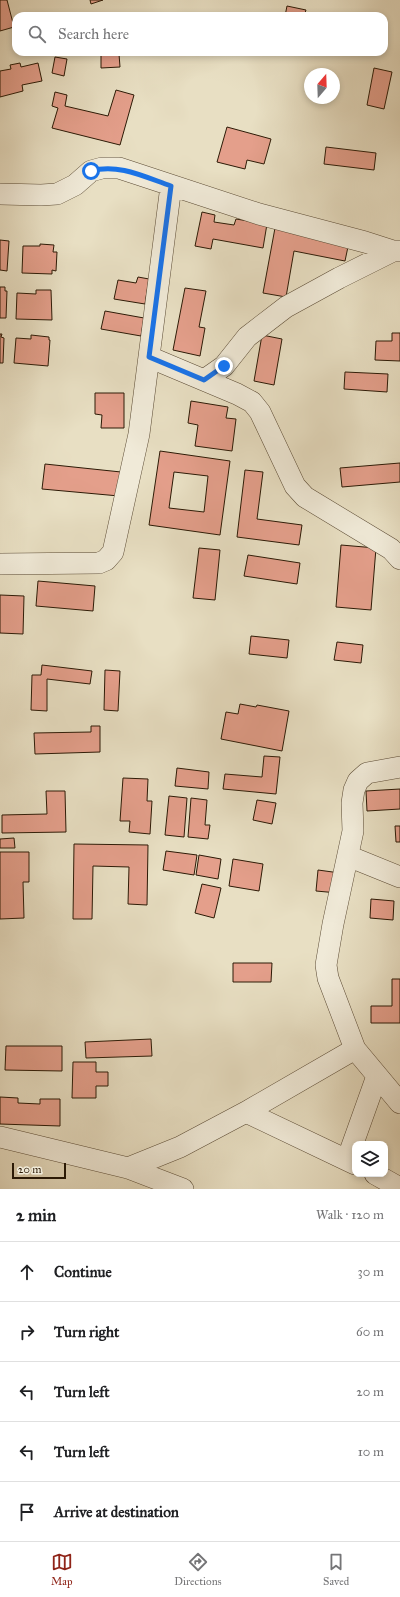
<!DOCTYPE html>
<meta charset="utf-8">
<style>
:root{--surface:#fff;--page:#f6f6f6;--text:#202124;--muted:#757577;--line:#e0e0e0;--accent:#8f2418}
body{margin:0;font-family:"IM FELL Great Primer",serif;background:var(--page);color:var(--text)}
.controls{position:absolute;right:12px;bottom:12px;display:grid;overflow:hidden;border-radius:8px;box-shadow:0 2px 6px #0003}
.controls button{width:36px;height:36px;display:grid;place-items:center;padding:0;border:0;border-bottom:1px solid var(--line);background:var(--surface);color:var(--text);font:20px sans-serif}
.compass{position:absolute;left:304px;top:68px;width:36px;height:36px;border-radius:50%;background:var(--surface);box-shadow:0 2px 6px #0003;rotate:19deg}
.scale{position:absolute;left:12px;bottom:10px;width:54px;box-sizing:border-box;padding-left:4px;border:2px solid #2c1a06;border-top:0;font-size:11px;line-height:14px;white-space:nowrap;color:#2c1a06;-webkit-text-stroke:3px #f0ead8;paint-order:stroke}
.stop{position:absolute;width:12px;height:12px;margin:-9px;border:3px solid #1a73e8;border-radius:50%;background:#fff}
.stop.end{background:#1a73e8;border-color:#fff;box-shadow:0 1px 4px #0008}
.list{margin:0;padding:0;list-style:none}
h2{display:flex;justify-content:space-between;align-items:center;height:52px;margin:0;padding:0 16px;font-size:17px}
h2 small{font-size:13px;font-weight:400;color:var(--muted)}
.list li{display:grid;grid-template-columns:26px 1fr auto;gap:12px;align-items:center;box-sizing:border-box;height:60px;padding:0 16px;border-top:1px solid var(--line)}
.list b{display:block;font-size:15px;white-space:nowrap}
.list em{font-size:13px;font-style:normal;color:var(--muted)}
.icon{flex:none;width:22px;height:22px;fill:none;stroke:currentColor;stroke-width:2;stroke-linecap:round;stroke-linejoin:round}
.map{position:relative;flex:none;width:400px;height:1189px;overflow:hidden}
.search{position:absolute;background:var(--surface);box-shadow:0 2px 6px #0003;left:12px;right:12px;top:12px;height:44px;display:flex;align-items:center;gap:10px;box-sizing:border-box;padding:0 14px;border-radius:12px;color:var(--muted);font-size:15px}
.sheet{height:352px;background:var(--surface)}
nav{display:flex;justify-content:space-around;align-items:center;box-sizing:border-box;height:56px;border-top:1px solid var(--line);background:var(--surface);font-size:11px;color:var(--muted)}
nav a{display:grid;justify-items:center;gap:2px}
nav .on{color:var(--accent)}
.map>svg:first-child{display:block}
.building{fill:#e49f8b;stroke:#2c1a06;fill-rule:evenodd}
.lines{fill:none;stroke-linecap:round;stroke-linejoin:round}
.minor-casing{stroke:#5b4b35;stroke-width:22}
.minor{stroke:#f0ead8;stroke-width:21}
.route{stroke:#1a73e8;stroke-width:5}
</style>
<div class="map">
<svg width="400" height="1189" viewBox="0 0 400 1189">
<rect width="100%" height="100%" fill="#e8dfc3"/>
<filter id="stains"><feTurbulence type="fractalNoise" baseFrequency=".005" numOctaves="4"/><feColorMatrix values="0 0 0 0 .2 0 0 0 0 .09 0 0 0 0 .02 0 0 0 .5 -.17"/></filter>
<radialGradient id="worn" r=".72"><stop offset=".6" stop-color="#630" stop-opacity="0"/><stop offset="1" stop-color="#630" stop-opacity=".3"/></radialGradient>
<!-- building -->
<path class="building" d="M0,0h7l7,27 -14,4z
M90,0h13l-12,4z
M287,6l19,4 -2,6h-19z
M119,54l1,13 -19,1v-13z
M55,57l12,2 -3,17 -12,-3z
M20,63l1,4 17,-4 4,18 -20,4 1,6 -23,6v-26l11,-2 -1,-4z
M374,68l18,4 -8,37 -17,-4z
M116,90l18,5 -14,50 -68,-17 6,-20 -6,-2 3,-14 12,3 -2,11 43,10z
M227,127l44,12 -7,25 -17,-4 -2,9 -28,-7z
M326,147l50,6 -2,17 -50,-6z
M202,212l13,3 -1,7 20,3 2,-6 31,5 -4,24 -50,-9 -2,10 -16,-3z
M275,228l74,14 -4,19 -51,-10 -8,46 -23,-4z
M0,240l9,1 -2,30 -7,-1z
M40,244l14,1 -1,7h4l-1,19 -4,-1v4l-30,-1 1,-27h17z
M138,277l11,2 -4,25 -31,-5 4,-19 18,3z
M0,287h5v4h2l-1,27h-6z
M185,288l21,3 -7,36 6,1 -5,28 -27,-6z
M36,290h15l1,30 -36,-1 1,-26 19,1z
M105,311l39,7 -3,18 -40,-7z
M392,333h8v28l-25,-1 1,-19h16z
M0,334h2l-1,3 3,1 -1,25h-3z
M31,335l18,2v3h1l-2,26 -34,-3 2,-25 15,1z
M262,335l20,4 -8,46 -20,-4z
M345,372l43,2 -1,18 -43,-3z
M95,393h29v35h-23l1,-13 -7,-1z
M191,401l37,6 -2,11 10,1 -4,32 -37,-5 3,-21 -10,-2z
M160,451l70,10 -10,74 -71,-10zM174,472l34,4 -4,36 -35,-4z
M400,463v19l-58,5 -2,-19z
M45,464l76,8 -2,24 -77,-7z
M245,470l18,2 -6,47 45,6 -3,20 -62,-8z
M341,545l35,3 -5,62 -35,-3z
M199,548l21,2 -5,50 -22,-2z
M248,555l52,8 -3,21 -53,-8z
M38,581l57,5 -2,25 -57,-5z
M0,595l24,1 -1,38 -23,-1z
M251,636l38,4 -2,18 -38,-4z
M337,642l26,3 -2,18 -27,-3z
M42,665l50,6 -2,13 -43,-5v32l-16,-1 1,-35h9z
M105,670l15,1 -2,40 -14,-1z
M240,704l16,3 1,-2 32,6 -7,40 -61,-12 5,-27 12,2z
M91,726h9v26l-65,2 -1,-21 57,-1z
M264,756l16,1 -4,37 -53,-5 2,-15 37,3z
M177,768l32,4 -1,17 -33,-3z
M123,778l25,1 -1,22h5l-2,33 -21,-2 1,-11h-10z
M400,789v20l-33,2 -1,-20z
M46,791h19l1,41 -64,1v-18l45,-1z
M169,796l18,2 -3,39 -19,-2z
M191,798l16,2 -2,25h5l-2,14 -20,-2z
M257,800l19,3 -4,21 -19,-4z
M395,826h5v16h-4z
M14,838l1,10h-15v-9z
M74,844l74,1 -1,60 -19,-1 1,-37 -36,-1 -1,53h-19z
M166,851l31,4 -3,20 -31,-5z
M0,852h29v30h-6l1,36 -24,1z
M199,855l22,4 -3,20 -22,-4z
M233,859l30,5 -4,27 -30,-5z
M318,870l22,3 -2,20 -22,-2z
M202,884l19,4 -7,30 -19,-5z
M371,899l23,2 -1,19 -23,-2z
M233,963h39l-1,19h-38z
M392,979h8v44h-29v-17h21z
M151,1039l1,17 -66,2 -1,-16z
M6,1046h56v25l-57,-1z
M73,1062h23v10h12v14h-12v12h-24z
M0,1097l18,1v5l22,1v-5h20v27l-60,-2z"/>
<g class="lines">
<!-- minor casing -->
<g class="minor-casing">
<path id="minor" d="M0,194l41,1 16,-1 18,-9 16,-14 11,-3h17l140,46 106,28 28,9h7
M149,357l88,37 15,8 8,10 35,74 10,11 86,52 9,10
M204,380l20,-14 23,-29 39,-30 53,-29 54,-27
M0,564l99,-1 7,-3 7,-8 26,-118 32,-248
M400,767l-33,6 -9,8 -4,9 -2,13 1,28 -20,93 -7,41 2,13 27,71 45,54
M348,856l52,21
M246,1112l109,52
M0,1137l128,31 55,21
M347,1160l30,-84
M128,1168l52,-21 66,-35 109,-63
M375,1174l25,14"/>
</g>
<!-- minor -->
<use href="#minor" class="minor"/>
</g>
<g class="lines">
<!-- route -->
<path class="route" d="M91,171c27,-8 54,6 80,15l-22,171 55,23 20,-14"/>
</g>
<rect width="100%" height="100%" filter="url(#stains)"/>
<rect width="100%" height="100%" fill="url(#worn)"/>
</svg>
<div class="controls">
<button><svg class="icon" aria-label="layers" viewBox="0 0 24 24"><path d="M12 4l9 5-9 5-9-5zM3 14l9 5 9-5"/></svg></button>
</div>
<svg class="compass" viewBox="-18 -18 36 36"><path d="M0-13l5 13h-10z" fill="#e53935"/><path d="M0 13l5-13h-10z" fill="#757577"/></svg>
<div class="scale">20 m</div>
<div class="stop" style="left:91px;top:171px"></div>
<div class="stop end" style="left:224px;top:366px"></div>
<div class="search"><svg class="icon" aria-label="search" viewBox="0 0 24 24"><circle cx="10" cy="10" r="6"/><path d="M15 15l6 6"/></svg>Search here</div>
</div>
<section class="sheet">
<h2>2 min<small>Walk · 120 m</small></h2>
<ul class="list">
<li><svg class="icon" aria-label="ahead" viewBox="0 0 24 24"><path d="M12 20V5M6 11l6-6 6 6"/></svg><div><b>Continue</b></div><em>30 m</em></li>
<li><svg class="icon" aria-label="right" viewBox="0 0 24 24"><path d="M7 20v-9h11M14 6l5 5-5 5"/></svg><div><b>Turn right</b></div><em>60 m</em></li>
<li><svg class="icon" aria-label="left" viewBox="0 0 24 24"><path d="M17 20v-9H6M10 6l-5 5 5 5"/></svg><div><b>Turn left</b></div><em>20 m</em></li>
<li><svg class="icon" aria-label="left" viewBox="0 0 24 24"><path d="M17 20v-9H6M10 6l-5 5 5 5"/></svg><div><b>Turn left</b></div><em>10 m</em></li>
<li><svg class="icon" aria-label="arrive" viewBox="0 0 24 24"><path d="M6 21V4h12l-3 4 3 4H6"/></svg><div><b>Arrive at destination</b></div></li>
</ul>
</section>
<nav>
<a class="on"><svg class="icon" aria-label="map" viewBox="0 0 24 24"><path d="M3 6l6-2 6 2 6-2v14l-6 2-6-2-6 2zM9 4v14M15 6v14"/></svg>Map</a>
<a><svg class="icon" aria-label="directions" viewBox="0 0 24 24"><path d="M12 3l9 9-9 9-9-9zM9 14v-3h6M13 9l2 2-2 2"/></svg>Directions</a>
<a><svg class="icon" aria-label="saved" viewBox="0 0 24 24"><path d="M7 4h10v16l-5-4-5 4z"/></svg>Saved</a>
</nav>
